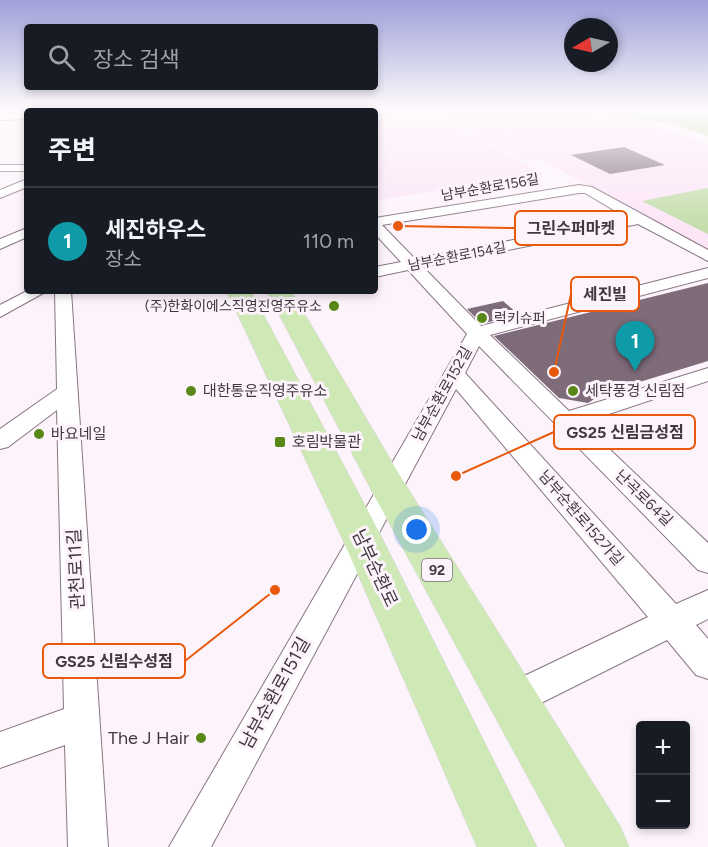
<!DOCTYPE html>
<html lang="ko">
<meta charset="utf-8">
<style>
:root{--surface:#171b24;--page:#242831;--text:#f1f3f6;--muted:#9ea1a6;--line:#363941;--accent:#598718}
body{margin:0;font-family:Figtree,"Noto Sans KR",sans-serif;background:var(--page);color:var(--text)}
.controls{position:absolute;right:18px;bottom:18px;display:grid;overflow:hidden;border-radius:6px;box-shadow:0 3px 9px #0003}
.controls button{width:54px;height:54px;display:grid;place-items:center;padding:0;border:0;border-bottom:2px solid var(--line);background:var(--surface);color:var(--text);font:30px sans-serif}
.compass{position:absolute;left:564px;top:18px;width:54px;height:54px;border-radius:50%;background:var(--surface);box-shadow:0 3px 9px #0003;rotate:261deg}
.you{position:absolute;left:417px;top:530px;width:21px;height:21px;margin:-15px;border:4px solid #fff;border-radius:50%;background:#1a73e8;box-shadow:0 0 0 9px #1a73e833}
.badge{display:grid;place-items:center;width:39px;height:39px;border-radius:50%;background:var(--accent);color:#fff;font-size:20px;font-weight:700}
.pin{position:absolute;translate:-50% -50px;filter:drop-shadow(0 2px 3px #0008)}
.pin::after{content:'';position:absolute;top:32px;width:21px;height:18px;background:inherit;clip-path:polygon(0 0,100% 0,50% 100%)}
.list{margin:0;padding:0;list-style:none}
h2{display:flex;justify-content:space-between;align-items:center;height:78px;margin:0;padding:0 24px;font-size:26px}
h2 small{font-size:20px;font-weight:400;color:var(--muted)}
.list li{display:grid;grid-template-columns:39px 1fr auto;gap:18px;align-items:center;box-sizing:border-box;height:108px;padding:0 24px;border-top:2px solid var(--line)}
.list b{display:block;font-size:22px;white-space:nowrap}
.list p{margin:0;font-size:20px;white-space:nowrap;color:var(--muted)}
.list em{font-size:20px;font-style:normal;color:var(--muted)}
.icon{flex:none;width:33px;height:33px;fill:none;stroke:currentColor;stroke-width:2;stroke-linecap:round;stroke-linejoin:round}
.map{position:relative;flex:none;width:708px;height:847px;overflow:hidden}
.search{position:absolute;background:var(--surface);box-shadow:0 3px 9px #0003;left:24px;top:24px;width:354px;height:66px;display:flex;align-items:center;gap:15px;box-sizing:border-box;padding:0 21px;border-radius:6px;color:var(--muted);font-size:22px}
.panel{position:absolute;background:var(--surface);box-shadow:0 3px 9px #0003;left:24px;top:108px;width:354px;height:186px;border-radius:6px}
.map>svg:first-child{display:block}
.built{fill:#fce5f7}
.green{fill:#c3deaa}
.building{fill:#7f6c7b}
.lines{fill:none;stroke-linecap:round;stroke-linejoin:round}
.street-casing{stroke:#897585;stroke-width:2}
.primary-casing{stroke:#d5d3d5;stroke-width:1}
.street{fill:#fff;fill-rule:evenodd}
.primary{fill:#cfe9b6;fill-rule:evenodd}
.poi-dot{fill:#598718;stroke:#fdf4fb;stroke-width:2}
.labels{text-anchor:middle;stroke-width:6;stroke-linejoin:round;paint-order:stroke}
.far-street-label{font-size:14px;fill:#423940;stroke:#fdf4fb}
.far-poi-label{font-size:14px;fill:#423940;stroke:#fdf4fb;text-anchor:end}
.shield{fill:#fdf4fb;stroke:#7a7178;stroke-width:1.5}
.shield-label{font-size:14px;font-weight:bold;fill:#423940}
.poi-label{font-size:15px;fill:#423940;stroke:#fdf4fb;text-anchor:start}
.street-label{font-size:15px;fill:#423940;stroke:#fdf4fb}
.near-street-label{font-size:18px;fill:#423940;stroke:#fdf4fb}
.near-poi-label{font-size:18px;fill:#423940;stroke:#fdf4fb;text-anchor:end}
.leader{fill:none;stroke:#e8590c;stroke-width:2}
.callout-dot{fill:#e8590c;stroke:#fdf4fb;stroke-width:2}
.callout{fill:#fdf4fb;stroke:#e8590c;stroke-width:2}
.callout-label{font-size:16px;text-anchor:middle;font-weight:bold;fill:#423940}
</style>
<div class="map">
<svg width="708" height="847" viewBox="0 0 708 847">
<rect width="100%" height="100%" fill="#fdf4fb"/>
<!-- built -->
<path class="built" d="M459,109h123l24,10 42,4 60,22v104l-171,-91 -13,2 -86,-46z
M428,114l8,1 106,58 -1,3 -166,24v-77z"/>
<!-- green -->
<path class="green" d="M592,109h116v27l-35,-12 -50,-6z
M708,188v46l-66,-33z"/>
<!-- building -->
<path class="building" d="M624,147l41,18 -55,9 -39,-19z
M708,283v78l-104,32 -16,10 -29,-5 -65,-62z
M503,301l15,13 -36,10 -15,-15z"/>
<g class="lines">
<!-- street casing -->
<g class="street-casing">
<path id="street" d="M54,109h8v2h-8z
M256,109h9v2h-8z
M375,109h37l-37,6v-4h-4z
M27,113v6l-27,1v-6z
M0,165h27v6h-27z
M27,179v8l-27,11v-8z
M579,185l13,2 116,63v11l-70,-37 -215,43 58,59 227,-58v10l-218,57 79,76 139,-43v13l-126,42 126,120v30l-10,-3 -219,-224 -14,27 211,231 32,-14v29l-12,6 12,14v40l-12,-4 -29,-35 -142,71 -12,5 -12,-5 -5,-12 5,-12 147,-70 -192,-228 -245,458h-42l298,-513 -59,-64 -33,7v-10l26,-5 -26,-28v-16zM579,193h6l42,25 -212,41 -33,-34z
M27,228v9l-27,12v-10z
M27,291h20l-47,26v-12z
M55,291h16l37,556h-40l-3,-102 -65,23v-36l64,-23 -7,-299 -49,37 -8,2v-20l57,-40z"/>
</g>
<!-- primary casing -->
<g class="primary-casing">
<path id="primary" d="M166,109h13l1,2h-14z
M227,291h24l125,235 161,321h-60l-135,-309z
M267,291h24l111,188 218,347 9,21h-63l-190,-348z"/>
</g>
<!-- street -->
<use href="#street" class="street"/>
<!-- primary -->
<use href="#primary" class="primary"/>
</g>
<!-- sky -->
<linearGradient id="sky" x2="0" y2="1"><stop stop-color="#9ea0d9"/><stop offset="0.48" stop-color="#fefafd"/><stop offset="1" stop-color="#fefafd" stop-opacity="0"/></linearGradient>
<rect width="708" height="228" fill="url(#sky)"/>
<!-- markers -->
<g class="poi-dot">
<circle cx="334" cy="306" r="6"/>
<circle cx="482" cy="318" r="6"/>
<circle cx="191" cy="391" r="6"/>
<circle cx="573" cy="391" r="6"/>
<circle cx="39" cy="434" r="6"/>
<rect x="274" y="436" width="12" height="12" rx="3"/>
<circle cx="201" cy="738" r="6"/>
</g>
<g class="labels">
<!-- far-street labels -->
<g class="far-street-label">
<text transform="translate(490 187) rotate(-10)" y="5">남부순환로156길</text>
<text transform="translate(457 256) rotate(-11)" y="5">남부순환로154길</text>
</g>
<!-- far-poi labels -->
<g class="far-poi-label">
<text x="322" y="311">(주)한화이에스직영진영주유소</text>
<text x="494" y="323" text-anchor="start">럭키슈퍼</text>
</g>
<!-- shield labels -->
<rect class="shield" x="422" y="559" width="30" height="22" rx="4.5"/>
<g class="shield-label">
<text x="437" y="575">92</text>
</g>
<!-- poi labels -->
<g class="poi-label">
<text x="203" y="396">대한통운직영주유소</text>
<text x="585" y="396">세탁풍경 신림점</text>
<text x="51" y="439">바요네일</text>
<text x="292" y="447">호림박물관</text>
</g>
<!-- street labels -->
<g class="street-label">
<text transform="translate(442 394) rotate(-61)" y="5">남부순환로152길</text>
<text transform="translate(644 498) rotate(44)" y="5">난곡로64길</text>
<text transform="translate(581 518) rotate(49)" y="5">남부순환로152가길</text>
</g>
<!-- near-street labels -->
<g class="near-street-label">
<text transform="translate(375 568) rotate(65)" y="6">남부순환로</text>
<text transform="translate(76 569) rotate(-93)" y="6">관천로11길</text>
<text transform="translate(275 693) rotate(-61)" y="6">남부순환로151길</text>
</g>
<!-- near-poi labels -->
<g class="near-poi-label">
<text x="189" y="744">The J Hair</text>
</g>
</g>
<!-- callouts -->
<path class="leader" d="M398 226L515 228M554 372L571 294M456 476L554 432M275 590L185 661"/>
<g class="callout-dot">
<circle cx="398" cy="226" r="6"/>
<circle cx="554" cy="372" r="6"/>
<circle cx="456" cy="476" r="6"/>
<circle cx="275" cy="590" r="6"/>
</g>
<g class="callout">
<rect x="515" y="211" width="112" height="34" rx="6"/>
<rect x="571" y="277" width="68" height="34" rx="6"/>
<rect x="554" y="415" width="141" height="34" rx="6"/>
<rect x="43" y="644" width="142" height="34" rx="6"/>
</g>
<g class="callout-label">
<text x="571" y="234">그린수퍼마켓</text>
<text x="605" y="300">세진빌</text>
<text x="625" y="438">GS25 신림금성점</text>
<text x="114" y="667">GS25 신림수성점</text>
</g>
</svg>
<div class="controls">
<button>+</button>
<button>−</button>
</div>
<svg class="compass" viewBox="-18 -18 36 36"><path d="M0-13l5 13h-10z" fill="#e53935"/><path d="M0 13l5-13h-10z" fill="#9ea1a6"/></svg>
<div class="you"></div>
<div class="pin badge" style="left:635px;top:371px;background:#0f9aa8">1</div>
<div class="search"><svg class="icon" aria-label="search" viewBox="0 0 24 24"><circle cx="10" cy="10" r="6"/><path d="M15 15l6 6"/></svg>장소 검색</div>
<section class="panel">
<h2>주변<small></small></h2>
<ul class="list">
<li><span class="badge" style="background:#0f9aa8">1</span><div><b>세진하우스</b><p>장소</p></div><em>110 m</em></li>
</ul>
</section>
</div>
